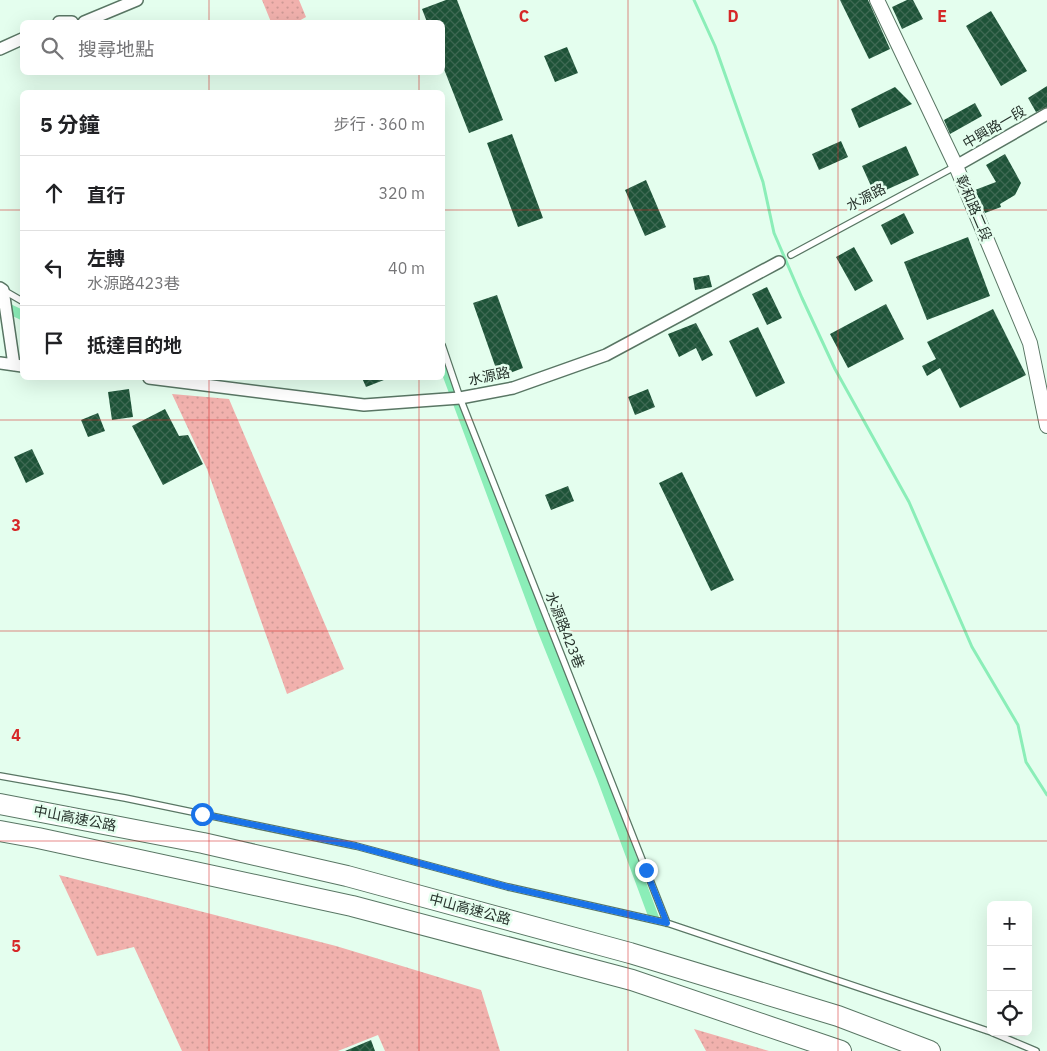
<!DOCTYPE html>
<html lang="zh-TW">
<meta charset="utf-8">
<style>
:root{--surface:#fff;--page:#f6f6f6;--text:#202124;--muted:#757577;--line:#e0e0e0}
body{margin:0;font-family:"IBM Plex Sans","Noto Sans TC",sans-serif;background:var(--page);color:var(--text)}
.controls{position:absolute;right:15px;bottom:15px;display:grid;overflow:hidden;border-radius:8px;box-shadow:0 5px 20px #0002}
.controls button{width:45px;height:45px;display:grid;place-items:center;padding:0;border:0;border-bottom:1px solid var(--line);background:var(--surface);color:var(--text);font:25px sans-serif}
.stop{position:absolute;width:15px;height:15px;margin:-11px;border:4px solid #1a73e8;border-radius:50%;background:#fff}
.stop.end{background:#1a73e8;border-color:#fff;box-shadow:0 1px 5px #0008}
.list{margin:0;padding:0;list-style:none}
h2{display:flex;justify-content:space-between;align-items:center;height:65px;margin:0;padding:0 20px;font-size:21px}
h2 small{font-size:16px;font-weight:400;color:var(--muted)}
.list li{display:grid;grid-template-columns:32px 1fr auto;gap:15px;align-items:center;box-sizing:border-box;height:75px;padding:0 20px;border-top:1px solid var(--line)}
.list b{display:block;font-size:19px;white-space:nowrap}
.list p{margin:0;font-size:16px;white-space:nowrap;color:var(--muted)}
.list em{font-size:16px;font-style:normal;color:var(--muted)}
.icon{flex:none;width:28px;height:28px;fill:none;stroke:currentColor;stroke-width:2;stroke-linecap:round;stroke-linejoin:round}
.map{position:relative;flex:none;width:1047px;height:1051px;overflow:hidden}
.search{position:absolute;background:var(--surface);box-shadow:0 5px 20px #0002;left:20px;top:20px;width:425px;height:55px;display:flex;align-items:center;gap:12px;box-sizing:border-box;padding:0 18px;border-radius:8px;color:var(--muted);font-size:19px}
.panel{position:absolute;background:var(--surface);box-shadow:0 5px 20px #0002;left:20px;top:90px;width:425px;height:290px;border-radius:8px}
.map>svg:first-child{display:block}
.grass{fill:url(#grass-dots)}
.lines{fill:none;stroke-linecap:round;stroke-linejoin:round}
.stream{stroke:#8beeb8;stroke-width:3}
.canal{stroke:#8beeb8;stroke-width:10}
.building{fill:url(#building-cross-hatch)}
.service-casing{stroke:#597664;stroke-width:8}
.minor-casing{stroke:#597664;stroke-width:14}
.tertiary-casing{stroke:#597664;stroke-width:16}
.motorway-casing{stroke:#597664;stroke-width:22}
.service{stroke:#fff;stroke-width:5.5}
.minor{stroke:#fff;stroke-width:11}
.tertiary{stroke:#fff;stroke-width:14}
.motorway{stroke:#fff;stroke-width:20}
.route{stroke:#1a73e8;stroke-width:6}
.grid{fill:none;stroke:#d62828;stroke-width:1;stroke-opacity:0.55}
.labels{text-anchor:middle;stroke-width:5;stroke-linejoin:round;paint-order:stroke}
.street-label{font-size:14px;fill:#26322b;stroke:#e4feee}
.grid-label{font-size:16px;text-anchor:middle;font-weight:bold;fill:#d62828;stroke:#e4feee;stroke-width:5;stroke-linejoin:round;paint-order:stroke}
</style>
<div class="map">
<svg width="1047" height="1051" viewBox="0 0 1047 1051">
<defs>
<pattern id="grass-dots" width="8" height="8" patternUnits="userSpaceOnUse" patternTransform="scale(1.25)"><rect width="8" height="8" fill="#f1b1ad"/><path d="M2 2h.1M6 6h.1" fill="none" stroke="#ce9995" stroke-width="1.8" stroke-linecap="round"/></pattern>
<pattern id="building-cross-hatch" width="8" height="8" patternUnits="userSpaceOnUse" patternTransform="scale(1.25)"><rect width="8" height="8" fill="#1e5338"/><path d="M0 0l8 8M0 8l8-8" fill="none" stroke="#3e6953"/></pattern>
</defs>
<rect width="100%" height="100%" fill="#e4feee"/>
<!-- grass -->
<path class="grass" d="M262,0h37l7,17 -9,5h-26z
M172,394l57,5 115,270 -57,25 -80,-225z
M59,875l277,71 145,44 19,61h-115l-7,-16 -40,16h-156l-48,-104 -37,9z
M694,1029l75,22h-63z"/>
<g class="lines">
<!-- stream -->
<path class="stream" d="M694,0l21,46 48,136 11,51 28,65 33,71 74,133 63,145 46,78 8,37 21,33"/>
<!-- canal -->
<path class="canal" d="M1,305l21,10
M442,360l100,269 60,149 52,140"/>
</g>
<!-- building -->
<path class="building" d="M446,0h11l46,120 -34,13 -27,-69v-42h-15l-5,-13z
M840,0h28l22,49 -21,10z
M907,0h6l10,19 -21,10 -10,-22z
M991,11l36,60 -26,15 -35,-60z
M567,47l11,26 -23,9 -11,-26z
M1047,86v21l-11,5 -8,-14z
M895,87l17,17 -53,24 -8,-19z
M975,103l7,13 -32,18 -6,-14z
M512,134l31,84 -25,9 -31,-84z
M841,141l7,16 -29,13 -7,-16z
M906,146l13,29 -44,20 -13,-29z
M1005,154l16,29 -6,12 -15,9 1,3 -16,6 -10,-23 21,-8 -10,-17z
M646,180l20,47 -21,9 -20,-46z
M904,213l10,20 -23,12 -10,-20z
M968,237l22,59 -63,24 -23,-58z
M854,247l19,34 -18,10 -19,-34z
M709,275l3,12 -17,3 -2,-12z
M767,287l15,31 -15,7 -15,-31z
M497,295l26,73 -24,9 -26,-74z
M886,304l18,35 -56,29 -18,-34z
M993,309l33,66 -66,33 -20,-40 -13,8 -5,-10 14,-7 -9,-17z
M696,323l17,32 -11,6 -6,-13 -17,9 -11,-23z
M758,327l27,56 -29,14 -27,-56z
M362,378h27l-23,9z
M129,389l4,28 -21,3 -4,-28z
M648,389l7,18 -20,8 -7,-18z
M165,409l14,27 9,-1 15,29 -40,21 -31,-59z
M98,413l7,18 -17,6 -7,-17z
M32,449l12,25 -18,9 -12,-26z
M682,472l52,108 -23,11 -52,-108z
M568,486l6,15 -23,9 -6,-15z
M371,1040l4,11h-30z"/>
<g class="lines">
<!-- service casing -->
<g class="service-casing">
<path id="service" d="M791,255l165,-89
M3,290l19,11
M442,345l18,53 207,525
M0,776l125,22 231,48 152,41 159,36 324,109
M991,1032l45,19"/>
</g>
<!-- minor casing -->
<g class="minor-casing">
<path id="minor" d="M59,22h13
M84,22l53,-22
M0,49l22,-10
M956,166l91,-52
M0,288l3,2 11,75
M0,363l22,3
M149,378l215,27 96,-7 53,-10 93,-33 173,-93"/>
</g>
<!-- tertiary casing -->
<g class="tertiary-casing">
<path id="tertiary" d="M877,0l79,166 74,177 17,83"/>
</g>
<!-- motorway casing -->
<g class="motorway-casing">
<path id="motorway" d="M0,804l203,39 144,33 283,77 208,63 92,35
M0,831l38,7 314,68 280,74 209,71"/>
</g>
<!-- service -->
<use href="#service" class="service"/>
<!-- minor -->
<use href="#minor" class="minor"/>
<!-- tertiary -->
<use href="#tertiary" class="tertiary"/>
<!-- motorway -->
<use href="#motorway" class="motorway"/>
</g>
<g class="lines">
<!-- route -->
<path class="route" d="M202,814l154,32 152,41 159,36 -21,-53"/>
</g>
<!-- grid -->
<path class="grid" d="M209,0v22M419,0v22M628,0v1051M838,0v1051M209,72v20M419,72v20M0,210h22M442,210h605M209,378v673M419,378v673M0,420h1047M0,631h1047M0,841h1047"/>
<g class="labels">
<!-- street labels -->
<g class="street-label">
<text transform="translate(994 127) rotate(-30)" y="5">中興路一段</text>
<text transform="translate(866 197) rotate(-28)" y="5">水源路</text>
<text transform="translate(974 208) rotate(67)" y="5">彰和路二段</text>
<text transform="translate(489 376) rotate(-12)" y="5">水源路</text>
<text transform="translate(565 630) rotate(68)" y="5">水源路423巷</text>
<text transform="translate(75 818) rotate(11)" y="5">中山高速公路</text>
<text transform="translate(470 909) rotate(15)" y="5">中山高速公路</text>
</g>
</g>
<g class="grid-label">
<text x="524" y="22">C</text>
<text x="733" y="22">D</text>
<text x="942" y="22">E</text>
<text x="16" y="531">3</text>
<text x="16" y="741">4</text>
<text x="16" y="952">5</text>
</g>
</svg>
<div class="controls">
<button>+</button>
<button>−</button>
<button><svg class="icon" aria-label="locate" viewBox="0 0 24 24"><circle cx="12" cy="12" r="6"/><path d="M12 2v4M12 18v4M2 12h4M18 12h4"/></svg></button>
</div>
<div class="stop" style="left:202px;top:814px"></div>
<div class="stop end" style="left:646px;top:870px"></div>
<div class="search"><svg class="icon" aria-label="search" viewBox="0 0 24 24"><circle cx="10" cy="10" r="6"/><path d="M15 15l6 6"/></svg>搜尋地點</div>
<section class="panel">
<h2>5 分鐘<small>步行 · 360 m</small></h2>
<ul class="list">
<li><svg class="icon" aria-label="ahead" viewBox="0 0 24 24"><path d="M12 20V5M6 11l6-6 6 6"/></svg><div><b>直行</b></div><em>320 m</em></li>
<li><svg class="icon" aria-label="left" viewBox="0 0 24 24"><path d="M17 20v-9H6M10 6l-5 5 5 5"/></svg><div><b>左轉</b><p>水源路423巷</p></div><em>40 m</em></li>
<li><svg class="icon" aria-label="arrive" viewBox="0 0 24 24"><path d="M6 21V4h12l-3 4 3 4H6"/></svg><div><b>抵達目的地</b></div></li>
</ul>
</section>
</div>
